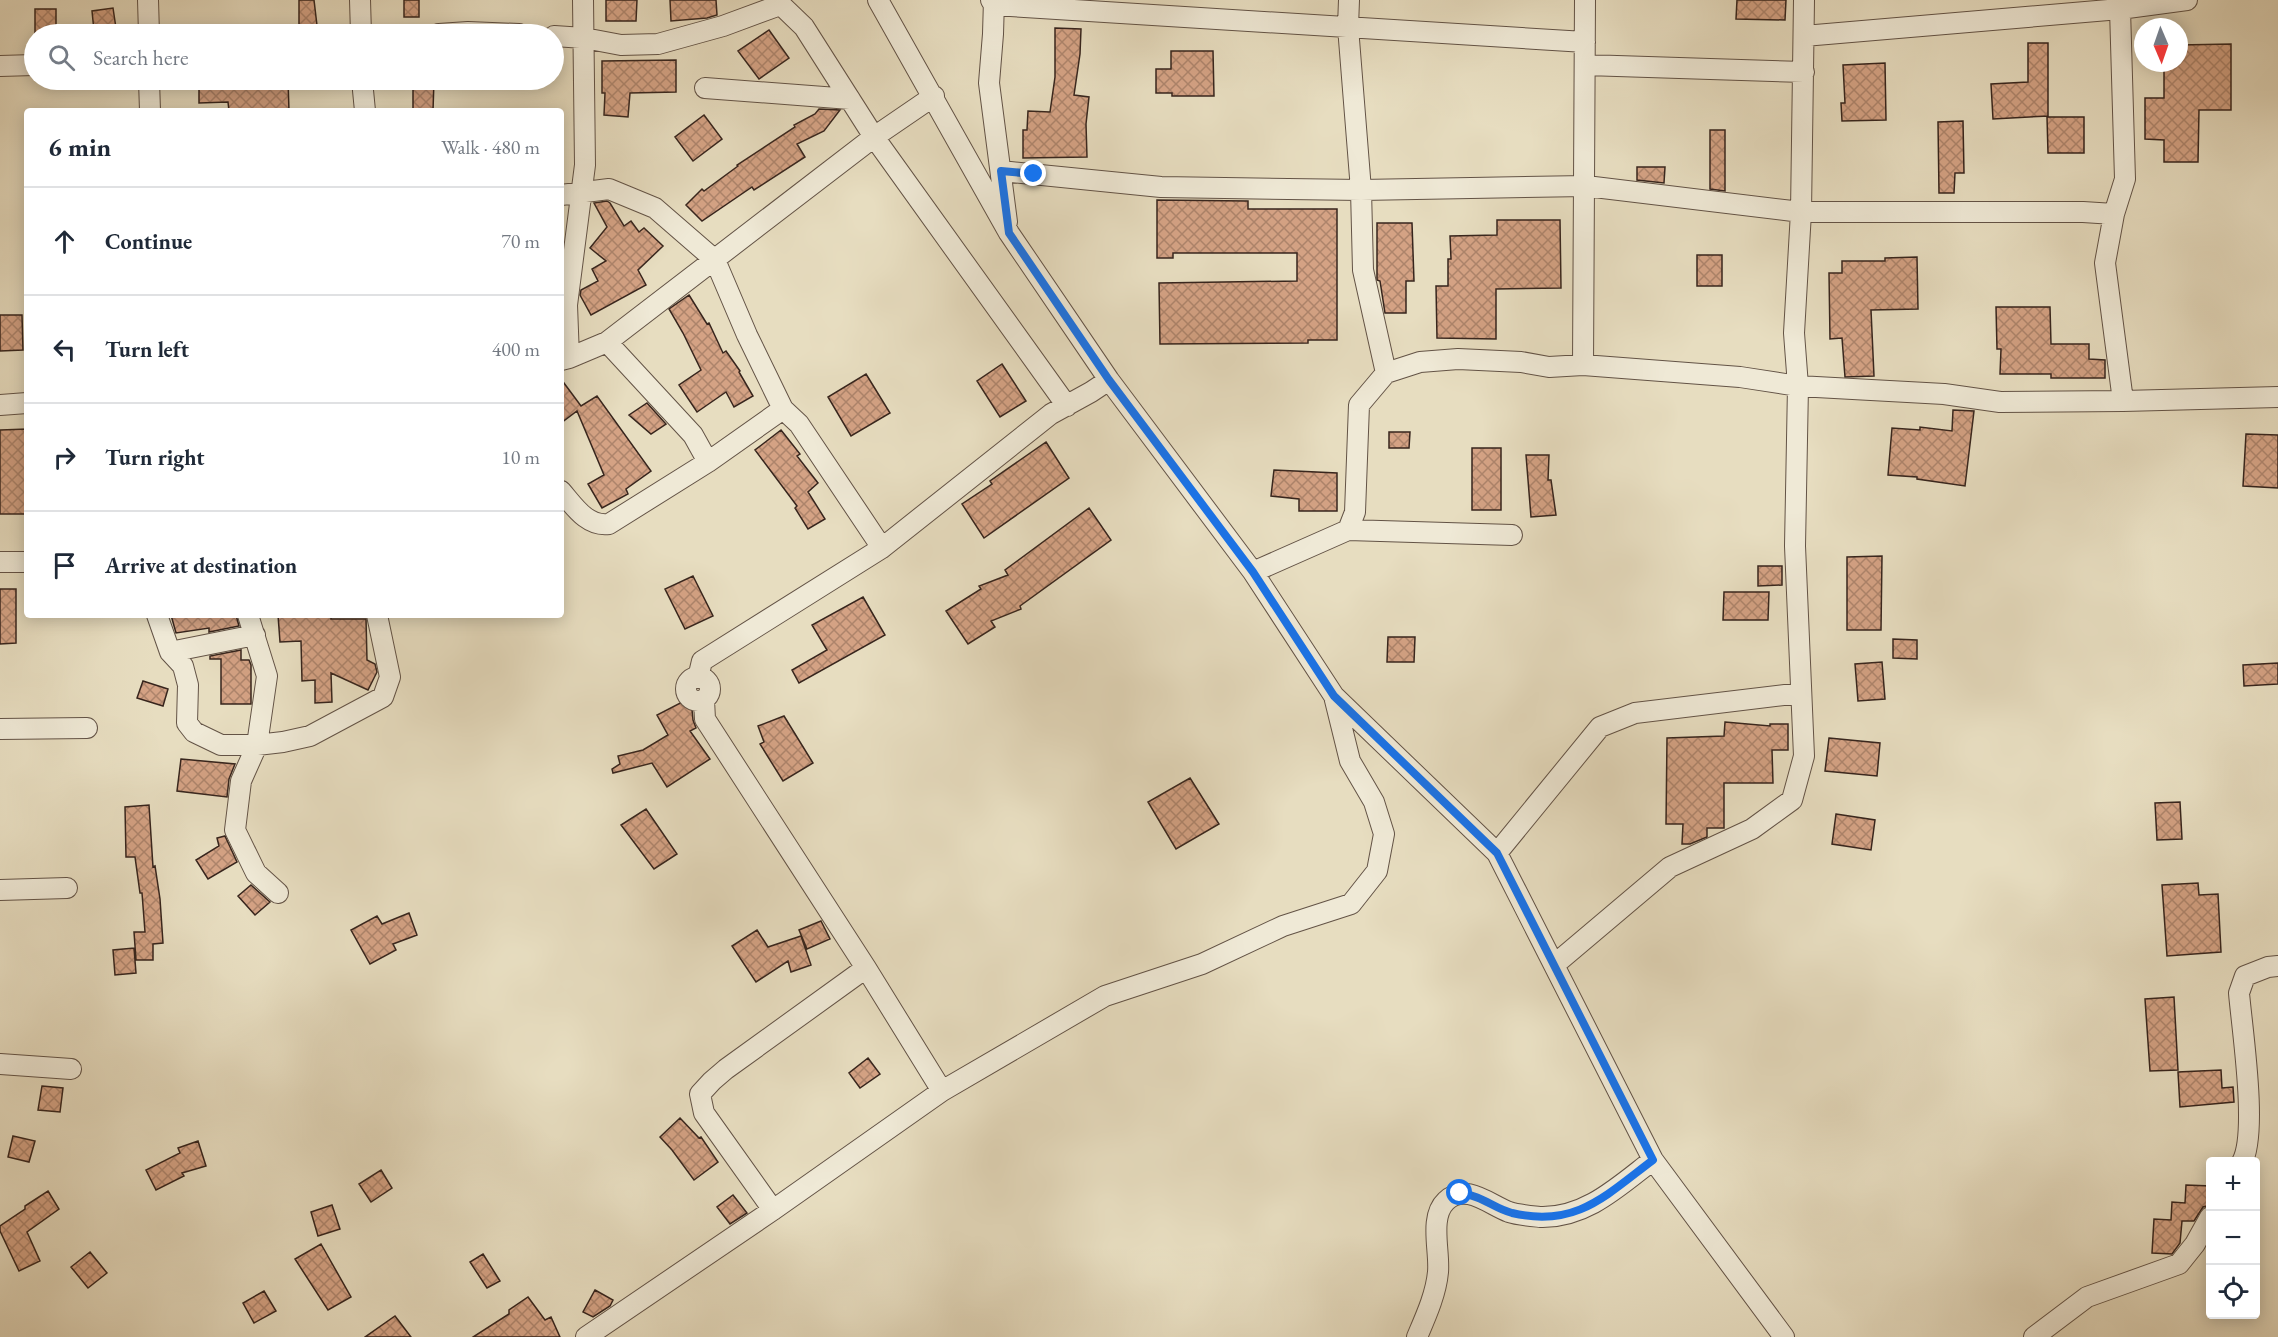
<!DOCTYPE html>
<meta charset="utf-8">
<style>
:root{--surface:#fff;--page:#f2f2f3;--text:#1f2937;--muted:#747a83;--line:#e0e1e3}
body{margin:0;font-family:"EB Garamond",serif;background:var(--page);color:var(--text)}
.controls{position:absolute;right:18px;bottom:18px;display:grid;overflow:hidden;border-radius:6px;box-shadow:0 3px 15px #0003}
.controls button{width:54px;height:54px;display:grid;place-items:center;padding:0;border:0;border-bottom:2px solid var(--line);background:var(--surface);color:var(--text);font:30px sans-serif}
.compass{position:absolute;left:2134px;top:18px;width:54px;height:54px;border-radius:50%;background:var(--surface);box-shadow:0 3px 15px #0003;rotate:178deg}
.stop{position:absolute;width:18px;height:18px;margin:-14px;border:4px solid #1a73e8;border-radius:50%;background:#fff}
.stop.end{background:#1a73e8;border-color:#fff;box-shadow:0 2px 6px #0008}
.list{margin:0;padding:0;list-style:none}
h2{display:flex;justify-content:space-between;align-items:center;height:78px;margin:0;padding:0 24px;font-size:26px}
h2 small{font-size:20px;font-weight:400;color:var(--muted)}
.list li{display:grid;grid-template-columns:39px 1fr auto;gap:18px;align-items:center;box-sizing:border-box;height:108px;padding:0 24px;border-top:2px solid var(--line)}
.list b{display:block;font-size:22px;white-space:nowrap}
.list em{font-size:20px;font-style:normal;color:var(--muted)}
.icon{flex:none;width:33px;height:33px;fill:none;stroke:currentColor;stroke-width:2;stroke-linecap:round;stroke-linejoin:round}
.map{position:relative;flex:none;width:2278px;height:1337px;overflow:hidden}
.search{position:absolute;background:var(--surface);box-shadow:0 3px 15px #0003;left:24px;top:24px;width:540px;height:66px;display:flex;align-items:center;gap:15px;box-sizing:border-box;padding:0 21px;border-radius:33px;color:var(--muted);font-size:22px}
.panel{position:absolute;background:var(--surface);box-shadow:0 3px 15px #0003;left:24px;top:108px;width:540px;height:510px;border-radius:6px}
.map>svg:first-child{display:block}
.building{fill:url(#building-cross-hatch);stroke:#37251d;stroke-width:1.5}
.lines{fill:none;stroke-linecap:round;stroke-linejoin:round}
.minor-casing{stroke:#635346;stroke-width:22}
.minor{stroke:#efe9d6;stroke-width:20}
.route{stroke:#1a73e8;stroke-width:8}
</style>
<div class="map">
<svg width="2278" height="1337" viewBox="0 0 2278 1337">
<defs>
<pattern id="building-cross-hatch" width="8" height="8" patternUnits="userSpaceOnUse" patternTransform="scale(1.5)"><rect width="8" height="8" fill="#d4a284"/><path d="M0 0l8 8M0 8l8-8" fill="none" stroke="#ad846b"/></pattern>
</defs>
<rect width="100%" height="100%" fill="#e7ddc0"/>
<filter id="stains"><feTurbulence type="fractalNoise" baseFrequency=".00333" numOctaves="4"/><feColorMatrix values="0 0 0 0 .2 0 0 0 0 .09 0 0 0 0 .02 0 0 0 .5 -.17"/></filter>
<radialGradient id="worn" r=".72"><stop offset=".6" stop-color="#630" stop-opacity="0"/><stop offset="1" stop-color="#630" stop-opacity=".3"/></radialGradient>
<!-- building -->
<path class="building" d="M299,0h15l4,34h-19z
M404,0h15v17h-15z
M606,0h31l-1,21h-30z
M670,0h46l1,15 -10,3 -36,3z
M1737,0h49l-1,20 -49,-1z
M113,8l3,20 -22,3 -2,-20z
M35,9h21v25h-21z
M1055,28l26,1 -1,25 -6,41 15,2 -3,27 1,33 -64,1v-28h4l1,-19 22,1 5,-35z
M769,30l20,28 -30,21 -21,-28z
M2028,43h20v73l-55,3 -2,-35 37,-2z
M2231,44v66h-32l-1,52h-34v-22l-19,-1v-41h19v-35h15v-18z
M1171,51h42l1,45h-42v-3h-16v-24h15z
M676,60v32l-46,1 -2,24 -24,-2 1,-22h-3v-32z
M1885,63l1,57 -44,1 -1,-18h4l-2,-38z
M199,80h89l1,31h-60l-1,-9 -29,1z
M413,80h21l-1,31h-20z
M819,109l21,1 -16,21 -27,13 8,13 -51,33 -2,-3 -50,34 -16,-16 16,-16 2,2 34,-25 -1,-1 58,-38 -1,-2 21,-11z
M704,115l18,24 -29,22 -18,-24z
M2047,117h37v36h-36z
M1963,121l1,52h-9l-1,20h-15l-1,-71z
M1710,130h15v61l-15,-2z
M1637,167h28l-1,16 -27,-3z
M1157,200l91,1v8h89v131h-29v3l-148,1 -1,-61 138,-2v-28h-124v5h-16z
M607,201l3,2 14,23 7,-5 8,11 5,-4 19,18 -25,24 8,15 -55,30 -11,-20 1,-5 17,-9 -6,-12 14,-8 -16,-13 17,-21 -13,-24z
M1497,220h63l1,68 -65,1v50l-59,-1 -1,-52h12v-27h3l-1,-23 47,-1z
M1377,223h35l2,58h-8v32h-21l-5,-32 -3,-1z
M1697,255h25v31h-25z
M1917,257l1,52 -47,1 3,66 -29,1 -3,-39 -12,1 -1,-66h13v-12h43v-3z
M689,295l18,29 2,-1 14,30 3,-2 14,20 -1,1 14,24 -19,11 -8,-15 -29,20 -18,-27 22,-15 -18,-37 -14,-24z
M1996,307h54l1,37h38v15l16,1v18h-54v-4h-51l1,-25h-4z
M0,315h22l1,35 -23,1z
M1002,364l24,37 -26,16 -23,-36z
M866,374l24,39 -39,23 -23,-39z
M561,379l20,27 16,-10 54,75 -25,18 2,5 -26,14 -14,-24 16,-9 -27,-64 -16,12z
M647,403l19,21 -15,10 -22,-19z
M1953,410l21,1 -9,75 -48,-7v-2l-29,-2 4,-47 28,2v-3l32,4z
M27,429v85h-27v-84z
M781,430l19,24 -3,2 21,27 -10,9 17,27 -17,10 -13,-21 2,-2 -42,-56z
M1389,432h21l-1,16h-20z
M2246,434l32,1v53l-35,-2z
M1046,442l23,36 -85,60 -22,-34 30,-20 -2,-3z
M1472,448h29v62h-29z
M1526,455h23l-1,25h3l5,35 -25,2z
M1274,470l63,3v38h-38v-12l-28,-3z
M1089,508l22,32 -91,66 1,3 -30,12 4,6 -27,17 -22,-33 35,-22 -2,-3 29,-11 -3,-5z
M1882,556l-1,74h-34v-73z
M1758,566h24v19l-24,1z
M693,576l20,40 -28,13 -20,-40z
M0,589h16v54l-16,1z
M1724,592h45l-1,28h-45z
M863,597l22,38 -86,48 -7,-13 35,-20 -15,-25z
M171,615h65l3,11 -30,6v-4l-33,5z
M278,615h53v4h35l1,41 8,4 2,8 -9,18 -37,-17 1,29 -17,1v-23l-13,1 -1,-40 -21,1z
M1388,637h27l-1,25h-27z
M1893,639l24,1v19l-24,-1z
M241,650v10h8l2,5v39h-30v-45h-11v-3z
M1882,662l3,37 -27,2 -3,-37z
M2278,663v21l-34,2 -1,-21z
M143,681l25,8 -5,17 -26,-8z
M688,699l4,10 1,11 3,8 -6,3 20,28 -43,28 -15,-24 -39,10 -1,-4 8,-5 -2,-8 25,-6 25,-15 -11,-20z
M784,716l29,47 -30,18 -23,-37 4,-2 -6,-16z
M1725,722l45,4v-2h18v26h-16l1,33h-49v45h-17v9l-17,7h-8l1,-20h-17l1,-86 57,-2z
M1829,738l51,5 -3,33 -52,-5z
M181,759l54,5 -6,15 -2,18 -50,-6z
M1190,778l29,46 -43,25 -28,-47z
M2180,802l2,37 -25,1 -2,-37z
M149,805l4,62 2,-1 5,33 3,44 -10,1v16h-17l-2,-28h11l-3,-39h-2l-5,-36h-9l-1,-50z
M646,809l31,45 -23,15 -33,-44z
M1836,814l39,6 -4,30 -39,-6z
M225,836l12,26 -29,17 -12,-19 23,-14 -2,-8z
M2198,883l1,12 19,-1 3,58 -54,4 -5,-71z
M251,885l19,17 -15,13 -17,-19z
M409,913l8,22 -24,9 3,6 -26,14 -19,-34 26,-14 5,8z
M821,921l9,18 -23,10 -8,-19z
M757,930l11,17 33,-11 10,29 -20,7 -3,-11 -32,21 -24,-36z
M134,948l2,25 -21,2 -2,-25z
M2174,997l4,73 -28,1 -5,-72z
M868,1058l12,16 -20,14 -11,-15z
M2221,1070l1,18 11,-1 1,15 -54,5 -2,-35z
M42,1086l21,2 -3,24 -22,-2z
M680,1118l19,20 2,-1 17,25 -24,18 -22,-30 -12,-13z
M13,1136l22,5 -6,21 -21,-5z
M198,1141l8,25 -24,7 2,3 -28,14 -10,-20 34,-17 -2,-5z
M381,1170l11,18 -21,14 -12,-18z
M2186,1185l25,1v19l-8,2 -9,14h-12l-2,22 -8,11 -20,-1 2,-34 17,1 1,-18 13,1z
M48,1191l11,18 -32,23 13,29 -21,10 -19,-40v-5l25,-17v-3z
M733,1195l14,18 -17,11 -13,-17z
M332,1205l8,24 -22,7 -7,-24z
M321,1244l30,53 -23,13 -33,-51z
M90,1252l17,21 -19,15 -17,-21z
M483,1254l17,27 -13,7 -17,-26z
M595,1290l18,10 -3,6 -17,11 -10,-5z
M264,1291l12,20 -22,12 -11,-20z
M528,1297l17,23 6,-3 9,20h-87l36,-23v-4z
M395,1316l16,21h-46z"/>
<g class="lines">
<!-- minor casing -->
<g class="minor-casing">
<path id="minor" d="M148,0l1,34
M360,0l1,34
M776,0l28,27 70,110 193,269
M878,0l131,233 100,147 144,192 81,124 163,157 156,307 131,177
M991,0l3,5 591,37
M994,0l-1,34 -4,49 18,139
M1349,0l-1,27 13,163 2,80 23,103
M439,34l29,-2 51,2
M554,36l30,2 37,7 37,-1 65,-18 57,-21
M1804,36l316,-27 67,-9
M1586,65l218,7
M0,66l34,-1
M149,80l1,31
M362,80l3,31
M705,88l145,11
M1001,171l160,16 200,3 225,-4 215,26h282l31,2
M561,195l48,-6 46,19 60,52 32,75 36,74 16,15 83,124 169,-134 40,-22 18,-12
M607,342l86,93 15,27
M569,358l-2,-53 18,-140 -2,-165
M561,360l8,-2 38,-16 267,-205 60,-41
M1583,365l2,-365
M2123,401l155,-4
M0,405l27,-2
M561,491c13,15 26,36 48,33l99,-62 75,-53
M1348,530l164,5
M0,562h27
M1253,572l95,-42 7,-18 4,-107 27,-32 34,-11 38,-3 63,3 28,5 34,-2 157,12 58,9 -4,-53 7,-121 3,-212
M157,615l13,37 13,14 5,19 -1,38 7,9 27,13h36l26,-3 27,-6 73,-39 7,-20 -13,-62
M248,615l19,61 -10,69 -16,36 -6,49 21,43 22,20
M170,652l85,-17
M686 689a12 12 0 1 1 24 0a12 12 0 1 1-24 0Z
M698,678l4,-17 180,-113
M704,700l1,19 161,249 76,123
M0,729l87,-1
M1497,853l103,-126 35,-14 166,-20
M0,890l67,-2
M1554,965l116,-98 82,-38 40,-29 12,-44 -9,-210 3,-160 146,8 56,8 123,-1 -18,-138 9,-49 11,-35 -5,-170
M0,1064l71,5
M2242,1162c16,-29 0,-133 -3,-169l6,-17 23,-9 10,-1
M773,1210l-69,-97 -4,-19 12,-13 14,-12 140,-101
M586,1337l187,-127 169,-119 163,-95 97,-32 81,-38 68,-22 26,-33 7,-37 -10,-32 -24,-41 -16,-65
M1417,1337c9,-21 19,-43 21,-65 2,-21 -9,-55 8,-71 19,-19 44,4 63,11 9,3 22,4 32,5 45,1 78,-31 112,-57
M2034,1337l53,-40 92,-33 16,-20 15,-27"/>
</g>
<!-- minor -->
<use href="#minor" class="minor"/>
</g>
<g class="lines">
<!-- route -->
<path class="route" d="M1034,174l-33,-3 8,62 100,147 144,192 81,124 163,157 156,307c-48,36 -77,68 -141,53 -19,-5 -29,-17 -52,-20"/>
</g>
<rect width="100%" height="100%" filter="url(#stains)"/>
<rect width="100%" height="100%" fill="url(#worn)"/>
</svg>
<div class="controls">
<button>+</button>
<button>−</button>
<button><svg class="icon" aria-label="locate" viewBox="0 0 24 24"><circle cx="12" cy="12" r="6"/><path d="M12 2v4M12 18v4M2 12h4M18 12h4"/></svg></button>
</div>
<svg class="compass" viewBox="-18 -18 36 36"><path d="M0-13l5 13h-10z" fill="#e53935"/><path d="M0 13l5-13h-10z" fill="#747a83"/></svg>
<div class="stop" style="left:1460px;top:1193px"></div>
<div class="stop end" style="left:1034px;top:174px"></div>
<div class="search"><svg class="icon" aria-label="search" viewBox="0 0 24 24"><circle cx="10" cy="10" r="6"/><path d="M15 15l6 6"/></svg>Search here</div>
<section class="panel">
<h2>6 min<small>Walk · 480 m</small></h2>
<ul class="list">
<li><svg class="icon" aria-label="ahead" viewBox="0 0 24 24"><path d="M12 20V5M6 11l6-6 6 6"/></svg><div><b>Continue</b></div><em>70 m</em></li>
<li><svg class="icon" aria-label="left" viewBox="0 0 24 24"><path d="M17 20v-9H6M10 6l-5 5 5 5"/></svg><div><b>Turn left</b></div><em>400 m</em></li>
<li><svg class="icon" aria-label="right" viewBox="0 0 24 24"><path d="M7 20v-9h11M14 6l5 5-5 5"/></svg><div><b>Turn right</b></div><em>10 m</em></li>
<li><svg class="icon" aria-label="arrive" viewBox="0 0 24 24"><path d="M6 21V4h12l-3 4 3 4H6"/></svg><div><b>Arrive at destination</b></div></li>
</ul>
</section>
</div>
